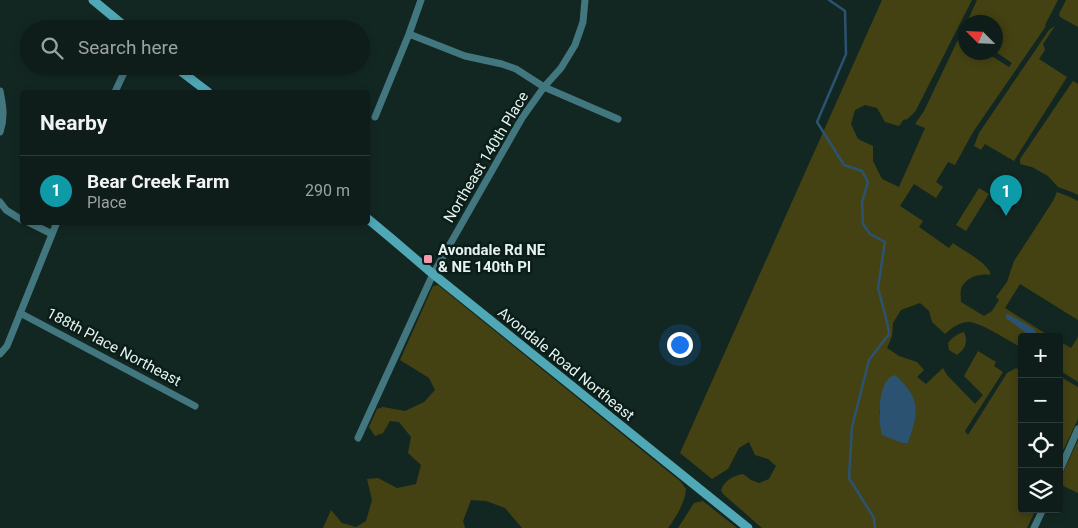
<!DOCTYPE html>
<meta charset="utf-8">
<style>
:root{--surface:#0e1d1a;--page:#1c2a27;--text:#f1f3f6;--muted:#9ba2a2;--line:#2e3b39;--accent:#8c9099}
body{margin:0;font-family:Roboto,sans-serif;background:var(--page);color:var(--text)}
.controls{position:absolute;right:15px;bottom:15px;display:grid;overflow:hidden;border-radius:5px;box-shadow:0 2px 8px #0003}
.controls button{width:45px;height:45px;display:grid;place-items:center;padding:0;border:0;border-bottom:1px solid var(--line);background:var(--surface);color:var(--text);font:25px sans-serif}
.compass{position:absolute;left:958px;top:15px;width:45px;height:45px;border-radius:50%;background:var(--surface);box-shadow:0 2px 8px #0003;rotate:294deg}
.you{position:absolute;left:679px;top:344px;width:18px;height:18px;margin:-12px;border:4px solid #fff;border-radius:50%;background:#1a73e8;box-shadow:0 0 0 8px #1a73e833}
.badge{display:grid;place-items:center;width:32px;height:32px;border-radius:50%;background:var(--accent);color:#fff;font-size:16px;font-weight:700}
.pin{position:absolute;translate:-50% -41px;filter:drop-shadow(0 1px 2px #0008)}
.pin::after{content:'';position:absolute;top:26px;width:18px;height:15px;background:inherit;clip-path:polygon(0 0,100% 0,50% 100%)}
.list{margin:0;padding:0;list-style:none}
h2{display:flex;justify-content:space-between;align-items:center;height:65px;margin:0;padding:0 20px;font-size:21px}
h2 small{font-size:16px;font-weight:400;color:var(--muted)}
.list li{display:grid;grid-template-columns:32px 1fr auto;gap:15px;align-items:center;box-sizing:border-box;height:70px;padding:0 20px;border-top:1px solid var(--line)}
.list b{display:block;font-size:19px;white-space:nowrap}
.list p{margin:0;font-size:16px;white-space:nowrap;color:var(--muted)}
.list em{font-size:16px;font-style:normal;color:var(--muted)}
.icon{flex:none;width:28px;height:28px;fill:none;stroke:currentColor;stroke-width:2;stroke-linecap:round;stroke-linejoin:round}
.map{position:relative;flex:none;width:1078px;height:528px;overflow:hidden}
.search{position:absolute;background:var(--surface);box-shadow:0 2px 8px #0003;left:20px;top:20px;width:350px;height:55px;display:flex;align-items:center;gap:12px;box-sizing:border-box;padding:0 18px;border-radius:28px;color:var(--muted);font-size:19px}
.panel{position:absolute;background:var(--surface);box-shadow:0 2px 8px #0003;left:20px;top:90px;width:350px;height:135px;border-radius:5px}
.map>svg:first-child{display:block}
.green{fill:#444212;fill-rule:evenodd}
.water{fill:#2b5371}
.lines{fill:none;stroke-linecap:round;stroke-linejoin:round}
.stream{stroke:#2b5371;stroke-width:2.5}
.street{stroke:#437780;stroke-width:7}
.secondary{stroke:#50a8b6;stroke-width:9}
.poi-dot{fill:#f29aae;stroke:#0a1d18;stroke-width:2}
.labels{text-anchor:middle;stroke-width:5;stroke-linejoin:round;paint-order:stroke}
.street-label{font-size:15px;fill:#e5f2ee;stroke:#0a1d18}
.poi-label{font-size:15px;font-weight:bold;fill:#e5f2ee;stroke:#0a1d18;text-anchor:start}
</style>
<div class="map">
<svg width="1078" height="528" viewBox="0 0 1078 528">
<rect width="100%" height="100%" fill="#132722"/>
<!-- green -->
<path class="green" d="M882,0h90l-57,112 -9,8 -2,-1 -5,7 -14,-4 -8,-14 -12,-3 -10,5 -4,14 7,15 15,7v15l9,18 17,8 26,-59 -10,-4 9,-13 41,-86v9l-1,4 1,1 1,13 21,1 22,14 3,-4 -16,-11v-30h-29l10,-22h81l-13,25 1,1 -73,106 -18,33 -7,-3 -12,20 7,5 -7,11 -22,-14 -14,22 23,15 -4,6 30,21 4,-5c12,9 29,16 37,29v3c-12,-2 -25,3 -29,14 -1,4 0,9 0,13l23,14 8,-5 7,-11 -3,-3 11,-15 7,-21 39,-60 4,-9 13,5 8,4v119l-58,-36 -15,24 46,29h-29v11c-13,-7 -40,-25 -53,-26 -10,0 -17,6 -24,12l-13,-12 -3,-11 -9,-8 -19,7 -8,13 -1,13 -5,12 12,8 18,6 7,8 -7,7 9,7 17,-16 4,7 28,29 8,-9 -19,-19 14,-25 18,11 -2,4 9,6 -38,59 3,4 39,-62 9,-5 6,3v138h14l-9,19h-265l-39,-34 -2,-4c4,-10 12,-14 22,-16l8,6 8,3 10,-4 7,-13 -8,-7 -13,-4 -6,-13 -10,6 -11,21 -16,10 -32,-26zM888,379l27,40 -7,23 -29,-28c1,-13 4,-23 9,-35z
M1066,0h12v27l-18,-10 -1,-3z
M1055,26l-12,18 2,6 -6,9 28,18 -53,84 -29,-17 -4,6 -7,-4 5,-13 70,-103z
M1073,81l5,3v111l-6,-3 -14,-5 -10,-11 -16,-9 -12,-3v-5z
M979,188l10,6 -23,37 -10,-6z
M438,285l242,196 6,8c-1,14 -10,28 -18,39h-146l-17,-20 -19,-7 -15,-1 -8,21 2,7h-142l8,-18 11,13 14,4 10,-6 6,-21 -5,-21 11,-1 19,10 19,-4 5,-19 -13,-12 3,-16 -12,-15 -9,-1 -7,12 -8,3 -6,-9 8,-18 6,-2 22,4 19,-9 11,-12 -6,-12 -29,-18 33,-74z
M964,332c4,10 2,16 -7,23l-8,-5 -1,-7c4,-5 9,-9 16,-11z
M1078,337v45l-19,-12v-29l12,7z
M1059,376l19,11v32l-19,40z
M1078,440v53l-19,-9v-3z
M703,501l34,27h-59l16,-25z"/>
<!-- water -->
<path class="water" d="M1006,314l4,1 24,14 2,4 -2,3h-4l-24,-18z
M895,375c26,23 24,37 13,68h-6l-20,-8c-4,-14 -4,-44 6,-56 0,0 6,-4 7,-4z"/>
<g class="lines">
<!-- stream -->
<path class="stream" d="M829,0l16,11 1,43 -29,68 27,43 18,6 6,11 -6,20 1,22 7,10 15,8 -7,46 10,38 1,8 -20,26 -17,67 -3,51 25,40 1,10"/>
<!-- street -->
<path class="street" d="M409,34l56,22 37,8 14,5 28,18 74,32
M0,91c3,15 5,27 0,41
M115,92l12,-26
M375,117l34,-83 12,-34
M0,202l6,8 16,10
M28,222l24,12
M20,313l175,93
M0,354l7,-8 50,-124
M358,438l75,-164 89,-156 22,-31 17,-19 14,-23 8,-23 2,-22
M1059,472l19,-43
M1034,528l9,-19"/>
<!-- secondary -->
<path class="secondary" d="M93,0l35,29
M174,66l34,26
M368,219l24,20 41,35 315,254"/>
</g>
<!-- markers -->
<rect class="poi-dot" x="423" y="254" width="10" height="10" rx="2.5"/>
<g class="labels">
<!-- street labels -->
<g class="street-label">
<text transform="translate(486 157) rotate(-59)" y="5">Northeast 140th Place</text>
<text transform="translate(114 347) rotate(28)" y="5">188th Place Northeast</text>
<text transform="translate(566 364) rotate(39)" y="5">Avondale Road Northeast</text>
</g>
<!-- poi labels -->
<g class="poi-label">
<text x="438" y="255">Avondale Rd NE<tspan x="438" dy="17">&amp; NE 140th Pl</tspan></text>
</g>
</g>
</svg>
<div class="controls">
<button>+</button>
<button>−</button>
<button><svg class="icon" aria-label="locate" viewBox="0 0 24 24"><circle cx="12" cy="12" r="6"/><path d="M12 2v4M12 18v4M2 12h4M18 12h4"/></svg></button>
<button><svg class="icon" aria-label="layers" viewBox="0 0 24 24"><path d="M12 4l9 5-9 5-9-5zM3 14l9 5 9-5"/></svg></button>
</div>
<svg class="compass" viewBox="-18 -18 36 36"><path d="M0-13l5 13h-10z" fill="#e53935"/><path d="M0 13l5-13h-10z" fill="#9ba2a2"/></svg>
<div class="you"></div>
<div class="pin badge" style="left:1006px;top:216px;background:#0f9aa8">1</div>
<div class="search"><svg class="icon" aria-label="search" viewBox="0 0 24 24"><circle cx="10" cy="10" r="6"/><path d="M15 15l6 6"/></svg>Search here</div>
<section class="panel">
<h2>Nearby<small></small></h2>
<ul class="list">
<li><span class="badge" style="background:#0f9aa8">1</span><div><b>Bear Creek Farm</b><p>Place</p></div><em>290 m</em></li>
</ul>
</section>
</div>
